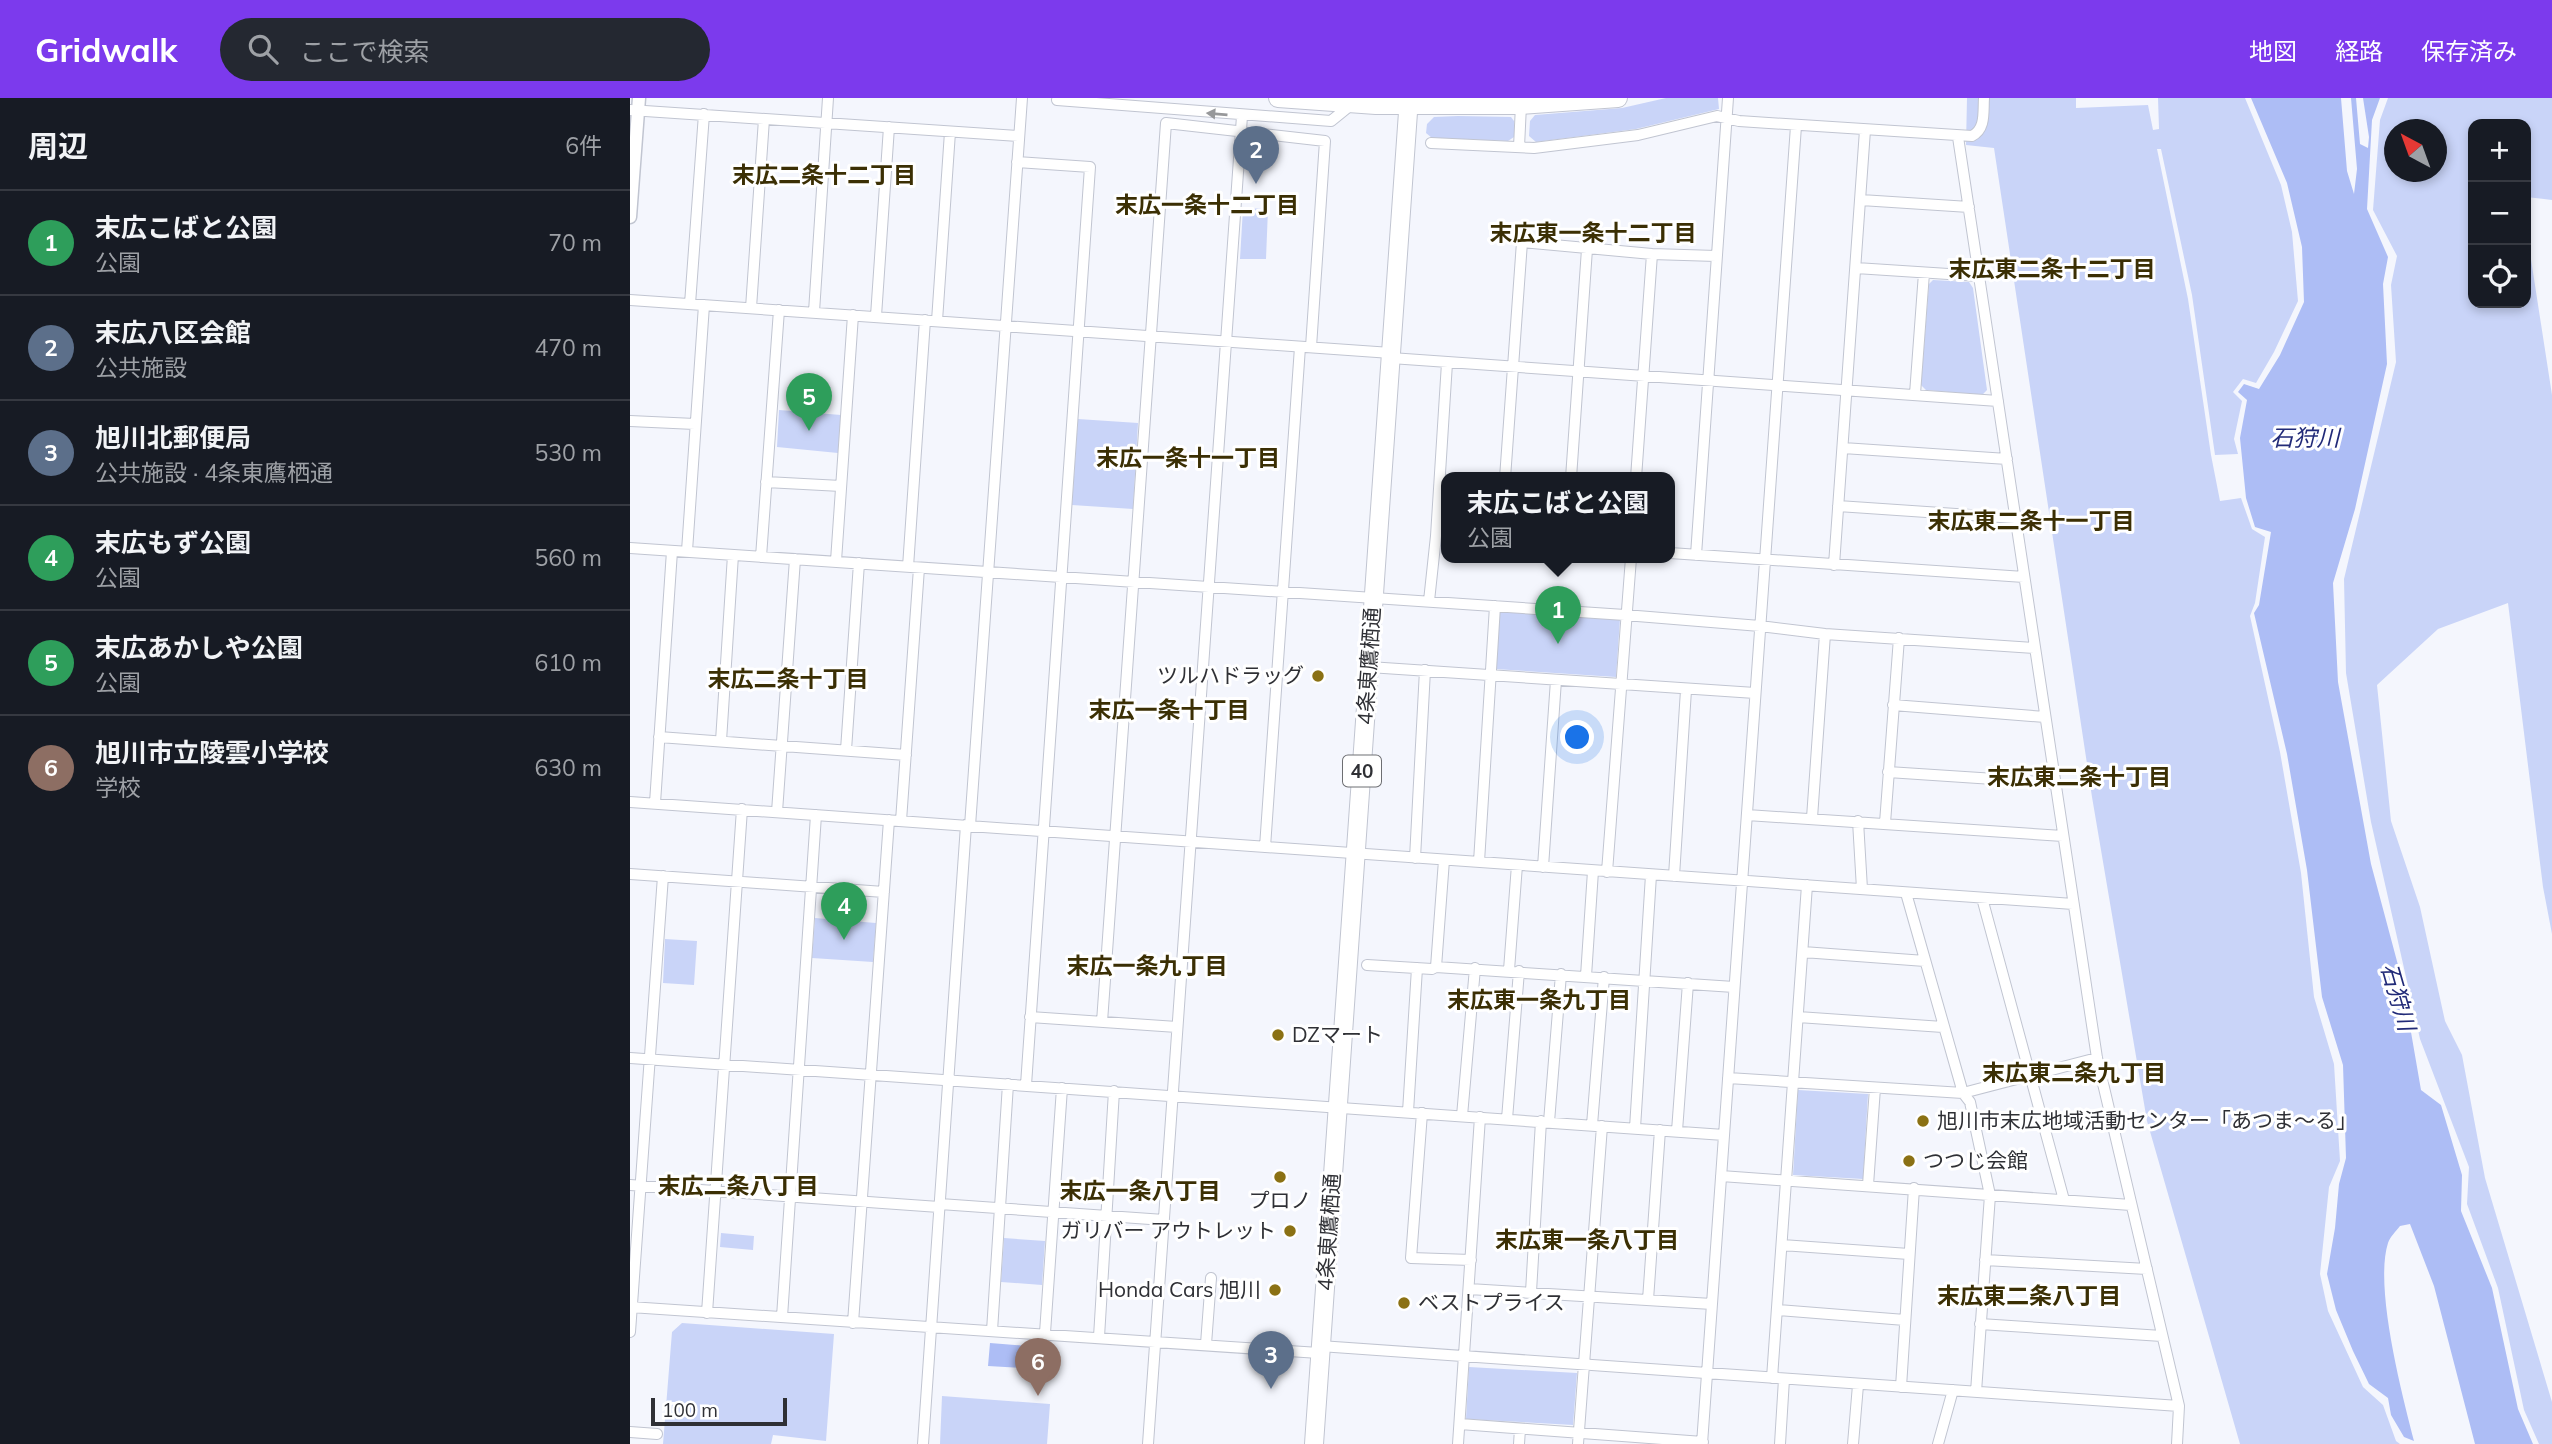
<!DOCTYPE html>
<html lang="ja">
<meta charset="utf-8">
<style>
:root{--surface:#171b24;--page:#242831;--text:#f1f3f6;--muted:#9ea1a6;--line:#363941;--accent:#7c3aed}
body{margin:0;font-family:Mulish,"Noto Sans JP",sans-serif;background:var(--page);color:var(--text)}
.controls{position:absolute;right:21px;top:21px;display:grid;overflow:hidden;border-radius:14px;box-shadow:0 4px 10px #0003}
.controls button{width:63px;height:63px;display:grid;place-items:center;padding:0;border:0;border-bottom:2px solid var(--line);background:var(--surface);color:var(--text);font:35px sans-serif}
.compass{position:absolute;left:1754px;top:21px;width:63px;height:63px;border-radius:50%;background:var(--surface);box-shadow:0 4px 10px #0003;rotate:319deg}
.scale{position:absolute;left:21px;bottom:18px;width:136px;box-sizing:border-box;padding-left:7px;border:4px solid #2f3035;border-top:0;font-size:19px;line-height:24px;white-space:nowrap;color:#2f3035;-webkit-text-stroke:5px #fff;paint-order:stroke}
.you{position:absolute;left:948px;top:640px;width:24px;height:24px;margin:-18px;border:5px solid #fff;border-radius:50%;background:#1a73e8;box-shadow:0 0 0 10px #1a73e833}
.badge{display:grid;place-items:center;width:46px;height:46px;border-radius:50%;background:var(--accent);color:#fff;font-size:23px;font-weight:700}
.pin{position:absolute;translate:-50% -58px;filter:drop-shadow(0 2px 4px #0008)}
.pin::after{content:'';position:absolute;top:37px;width:24px;height:21px;background:inherit;clip-path:polygon(0 0,100% 0,50% 100%)}
.popup{position:absolute;left:811px;top:374px;width:234px;height:91px;box-sizing:border-box;display:grid;place-content:center;border-radius:14px;background:var(--surface);filter:drop-shadow(0 2px 5px #0005);font-size:23px;white-space:nowrap;color:var(--muted)}
.popup b{font-size:26px;color:var(--text)}
.popup::after{content:'';position:absolute;left:50%;top:100%;margin-left:-14px;border:14px solid transparent;border-top-color:var(--surface)}
.list{margin:0;padding:0;list-style:none}
h2{display:flex;justify-content:space-between;align-items:center;height:91px;margin:0;padding:0 28px;font-size:30px}
h2 small{font-size:23px;font-weight:400;color:var(--muted)}
.list li{display:grid;grid-template-columns:46px 1fr auto;gap:21px;align-items:center;box-sizing:border-box;height:105px;padding:0 28px;border-top:2px solid var(--line)}
.list b{display:block;font-size:26px;white-space:nowrap}
.list p{margin:0;font-size:23px;white-space:nowrap;color:var(--muted)}
.list em{font-size:23px;font-style:normal;color:var(--muted)}
.icon{flex:none;width:38px;height:38px;fill:none;stroke:currentColor;stroke-width:2;stroke-linecap:round;stroke-linejoin:round}
.map{position:relative;flex:none;width:1922px;height:1346px;overflow:hidden}
header{display:flex;align-items:center;gap:42px;box-sizing:border-box;height:98px;padding:0 35px;background:var(--accent);color:#fff}
header strong{font-size:33px}
nav{display:flex;gap:38px;margin-inline-start:auto;font-size:24px}
.search{width:490px;height:63px;background:var(--page);display:flex;align-items:center;gap:18px;box-sizing:border-box;padding:0 24px;border-radius:38px;color:var(--muted);font-size:26px}
main{display:flex}
aside{flex:1;background:var(--surface)}
.map>svg:first-child{display:block}
.green{fill:#c9d4f8;fill-rule:evenodd}
.water{fill:#adbdf5}
.lines{fill:none;stroke-linecap:round;stroke-linejoin:round}
.minor-casing{stroke:#c1c5d1;stroke-width:12}
.tertiary-casing{stroke:#c1c5d1;stroke-width:15}
.trunk-casing{stroke:#c1c5d1;stroke-width:20}
.minor{stroke:#fff;stroke-width:10}
.tertiary{stroke:#fff;stroke-width:12}
.trunk{stroke:#fff;stroke-width:18}
.oneway{fill:#97989a}
.poi-dot{fill:#8b7114;stroke:#fff;stroke-width:2.5}
.labels{text-anchor:middle;stroke-width:6;stroke-linejoin:round;paint-order:stroke}
.shield{fill:#fff;stroke:#6d6e72;stroke-width:2}
.shield-label{font-size:19px;font-weight:bold;fill:#2f3035}
.street-label{font-size:21px;fill:#2f3035;stroke:#fff}
.poi-label{font-size:21px;fill:#2f3035;stroke:#fff;text-anchor:start}
.neighbourhood-label{font-size:23px;font-weight:bold;fill:#3b2f04;stroke:#fff}
.water-label{font-size:23px;font-style:italic;fill:#212a78;stroke:#fff}
</style>
<header>
<strong>Gridwalk</strong>
<div class="search"><svg class="icon" aria-label="search" viewBox="0 0 24 24"><circle cx="10" cy="10" r="6"/><path d="M15 15l6 6"/></svg>ここで検索</div>
<nav><a>地図</a><a>経路</a><a>保存済み</a></nav>
</header>
<main>
<aside>
<h2>周辺<small>6件</small></h2>
<ul class="list">
<li><span class="badge" style="background:#2e9e5b">1</span><div><b>末広こばと公園</b><p>公園</p></div><em>70 m</em></li>
<li><span class="badge" style="background:#5c6f8a">2</span><div><b>末広八区会館</b><p>公共施設</p></div><em>470 m</em></li>
<li><span class="badge" style="background:#5c6f8a">3</span><div><b>旭川北郵便局</b><p>公共施設 · 4条東鷹栖通</p></div><em>530 m</em></li>
<li><span class="badge" style="background:#2e9e5b">4</span><div><b>末広もず公園</b><p>公園</p></div><em>560 m</em></li>
<li><span class="badge" style="background:#2e9e5b">5</span><div><b>末広あかしや公園</b><p>公園</p></div><em>610 m</em></li>
<li><span class="badge" style="background:#8d6e63">6</span><div><b>旭川市立陵雲小学校</b><p>学校</p></div><em>630 m</em></li>
</ul>
</aside>
<div class="map">
<svg width="1922" height="1346" viewBox="0 0 1922 1346">
<rect width="100%" height="100%" fill="#f4f6fd"/>
<!-- green -->
<path class="green" d="M1036,0h52l1,11 -83,20 -100,13 -7,-6 1,-15 5,-6 87,-7z
M1337,0h109v10l72,-3 5,25 6,-1 -1,-31h87l36,87 11,47 6,69 -24,51 -18,31 -13,-4 -10,13 9,9 -8,38 4,15 -23,1 -23,-160 -31,-146h-4l31,150 23,156 9,46 21,-3 11,31 13,8 -10,66 -5,13 30,136 21,121 13,124 20,67 6,97 -11,26 -9,87 8,37 35,76 20,18 13,36 4,3h-160l-93,-323 -55,-324 -98,-649 -28,-3z
M1758,0h164v102l-26,-3v-73h-53v179h53v-76l26,168v539l-9,-47 -35,-284 -70,26 -61,56 14,136 29,86 25,114 17,34 23,123 67,224v42h-13l-15,-34 -26,-122 -31,-84 2,-37 -49,-128 -49,-217 -25,-149 -2,-94 52,-217 -5,-77 6,-29 -24,-46 7,-90zM1764,32h42v42h-42z
M828,18l53,1 3,4v16l-6,4 -76,-3 -6,-5 1,-9 7,-7z
M613,110l25,1 -2,50h-26z
M1303,182l36,2 4,6 14,102 -5,5 -56,-5 -5,-5 8,-101z
M149,312l62,5 -3,38 -61,-6z
M448,321l60,4 -5,86 -61,-4z
M869,513l121,8 -4,58 -121,-8z
M185,820l61,5 -3,39 -61,-4z
M35,841l32,2 -3,44 -31,-2z
M1168,992l70,4 -5,85 -70,-4z
M91,1135l33,3 -1,14 -33,-3z
M374,1140l41,3 -3,44 -41,-3z
M52,1225l152,11 -8,107 -53,-6 -2,9h-108l9,-112z
M839,1269l108,6 -4,52 -107,-6z
M312,1298l108,8 -3,40h-107z"/>
<!-- water -->
<path class="water" d="M1621,0h90l6,73 7,23 3,-25 -6,-71h5l4,46 8,4 1,-11 -6,-39h17l-8,22 -5,89 21,48 -5,27 4,80 -32,145 -22,74 5,99 33,182 31,116 19,110 20,15 21,70 -1,36 31,77 26,121 15,35h-58l-41,-158 -24,-62 -10,2c-4,5 -10,11 -12,17 -14,44 14,151 26,198l-10,-4 -13,-22 -3,-17 -19,-14 -16,-33 -17,-41 -9,-36 8,-46 4,-44 7,-26 -3,-93 -21,-68 -15,-127 -20,-116 -33,-141 5,-8 12,-73 -16,-5 -9,-29 -6,-60 7,-38 -9,-8 6,-8 15,5 21,-34 24,-53 -2,-55 -15,-64z
M360,1245l49,4 -1,22 -50,-3z"/>
<g class="lines">
<!-- minor casing -->
<g class="minor-casing">
<path id="minor" d="M427,2l274,21 21,-17
M0,12l389,26
M1328,39l139,921 82,348 -2,38
M801,45l103,5 104,-13 79,-19 22,5 233,15c14,-7 11,-24 12,-38
M889,49l2,-42
M387,64l73,5 -64,918
M1231,102l108,7
M1226,170l123,8
M0,202l761,53
M60,206l14,-190
M121,210l13,-189
M184,214l14,-214
M246,218l13,-189
M307,223l13,-189
M761,260l607,43
M1285,296l9,-121
M0,323l65,3
M1213,350l164,11
M875,380l17,-236 130,12 64,2
M941,380l16,-229
M1006,380l16,-224
M136,384l75,4
M1208,408l177,12
M0,450l995,67 135,11 65,8 210,14
M57,453l17,-246
M1040,455l354,24
M1066,457l32,-457
M131,459l18,-247
M206,463l17,-246
M1204,467l31,-435
M278,469l17,-247
M799,503l7,-65 11,-173
M739,569l386,26
M1263,607l152,12
M29,639l247,18
M91,643l12,-186
M216,652l13,-187
M1258,674l167,11
M0,704l1443,102
M25,705l17,-252
M147,714l18,-253
M1117,717l316,21
M1182,720l13,-184
M271,723l18,-253
M1228,723l4,68
M1255,725l14,-185
M340,728l52,-728
M635,749l35,-500
M785,760l10,-188
M849,764l16,-256
M913,769l13,-187
M977,774l24,-314
M0,776l254,18
M1044,778l12,-186
M1276,795l57,200 7,9 20,93 -14,197
M1352,800l82,302
M1173,854l122,9
M737,867l65,4 4,-2 298,20
M806,869l8,-107
M879,872l8,-105
M956,878l7,-105
M400,919l147,10
M1168,919l145,10
M472,924l64,-899 159,18 -14,206
M0,960l1094,77
M1098,980l235,15 134,-35
M778,1014l9,-144
M792,1015l-11,145 60,2
M832,1018l13,-148
M877,1021l12,-148
M919,1024l12,-148
M962,1027l12,-148
M1005,1030l16,-253
M1047,1033l11,-148
M1091,1078l410,29
M0,1087l309,22
M1238,1087l7,-97
M310,1106l224,16
M1152,1147l127,9
M1355,1162l162,9
M839,1191l243,15
M901,1194l10,-171
M1018,1202l12,-170
M0,1209l689,46
M1148,1212l127,10
M77,1215l35,-504
M152,1219l34,-502
M223,1225l36,-503
M1350,1226l182,12
M362,1233l16,-247
M0,1234l33,-456
M415,1235l17,-245
M469,1239l15,-246
M576,1246l5,-66
M690,1248l859,60
M1142,1280l35,-493
M1271,1289l13,-199
M830,1326l243,18
M0,1334l27,2
M293,1346l43,-619
M518,1346l94,-1328
M828,1346l22,-327
M889,1346l1,-15
M948,1346l24,-318
M1072,1346l94,-1318
M1150,1346l4,-65
M1223,1346l5,-59
M1308,1346l15,-54"/>
</g>
<!-- tertiary casing -->
<g class="tertiary-casing">
<path id="tertiary" d="M0,119l9,-119"/>
</g>
<!-- trunk casing -->
<g class="trunk-casing">
<path id="trunk" d="M648,0l98,7h145l97,-7
M684,1346l95,-1346"/>
</g>
<!-- minor -->
<use href="#minor" class="minor"/>
<!-- tertiary -->
<use href="#tertiary" class="tertiary"/>
<!-- trunk -->
<use href="#trunk" class="trunk"/>
</g>
<!-- one-way arrows -->
<defs><path id="oneway-solid" d="M-6-.8H1V-3.2L6.5 0L1 3.2V.8H-6Z" transform="scale(1.75)"/></defs>
<use class="oneway" href="#oneway-solid" transform="translate(587 16) rotate(-175)"/>
<!-- markers -->
<g class="poi-dot">
<circle cx="688" cy="578" r="7"/>
<circle cx="648" cy="937" r="7"/>
<circle cx="1293" cy="1023" r="7"/>
<circle cx="1279" cy="1063" r="7"/>
<circle cx="650" cy="1079" r="7"/>
<circle cx="660" cy="1133" r="7"/>
<circle cx="645" cy="1192" r="7"/>
<circle cx="774" cy="1205" r="7"/>
</g>
<g class="labels">
<!-- shield labels -->
<rect class="shield" x="713" y="657.5" width="38" height="31" rx="5"/>
<g class="shield-label">
<text x="732" y="680">40</text>
</g>
<!-- street labels -->
<g class="street-label">
<text transform="translate(739 568) rotate(-86)" y="7">4条東鷹栖通</text>
<text transform="translate(699 1134) rotate(-86)" y="7">4条東鷹栖通</text>
</g>
<!-- poi labels -->
<g class="poi-label">
<text x="674" y="585" text-anchor="end">ツルハドラッグ</text>
<text x="662" y="944">DZマート</text>
<text x="1307" y="1030">旭川市末広地域活動センター「あつま〜る」</text>
<text x="1293" y="1070">つつじ会館</text>
<text x="650" y="1110" text-anchor="middle">プロノ</text>
<text x="646" y="1140" text-anchor="end">ガリバー アウトレット</text>
<text x="631" y="1199" text-anchor="end">Honda Cars 旭川</text>
<text x="788" y="1212">ベストプライス</text>
</g>
<!-- neighbourhood labels -->
<g class="neighbourhood-label">
<text x="194" y="85">末広二条十二丁目</text>
<text x="577" y="115">末広一条十二丁目</text>
<text x="963" y="143">末広東一条十二丁目</text>
<text x="1422" y="179">末広東二条十二丁目</text>
<text x="558" y="368">末広一条十一丁目</text>
<text x="1401" y="431">末広東二条十一丁目</text>
<text x="158" y="589">末広二条十丁目</text>
<text x="539" y="620">末広一条十丁目</text>
<text x="1449" y="687">末広東二条十丁目</text>
<text x="517" y="876">末広一条九丁目</text>
<text x="909" y="910">末広東一条九丁目</text>
<text x="1444" y="983">末広東二条九丁目</text>
<text x="108" y="1096">末広二条八丁目</text>
<text x="510" y="1101">末広一条八丁目</text>
<text x="957" y="1150">末広東一条八丁目</text>
<text x="1399" y="1206">末広東二条八丁目</text>
</g>
<!-- water labels -->
<g class="water-label">
<text x="1675" y="348">石狩川</text>
<text transform="translate(1768 899) rotate(74)" y="8">石狩川</text>
</g>
</g>
</svg>
<div class="controls">
<button>+</button>
<button>−</button>
<button><svg class="icon" aria-label="locate" viewBox="0 0 24 24"><circle cx="12" cy="12" r="6"/><path d="M12 2v4M12 18v4M2 12h4M18 12h4"/></svg></button>
</div>
<svg class="compass" viewBox="-18 -18 36 36"><path d="M0-13l5 13h-10z" fill="#e53935"/><path d="M0 13l5-13h-10z" fill="#9ea1a6"/></svg>
<div class="scale">100 m</div>
<div class="you"></div>
<div class="pin badge" style="left:928px;top:546px;background:#2e9e5b">1</div>
<div class="popup"><b>末広こばと公園</b>公園</div>
<div class="pin badge" style="left:626px;top:86px;background:#5c6f8a">2</div>
<div class="pin badge" style="left:641px;top:1291px;background:#5c6f8a">3</div>
<div class="pin badge" style="left:214px;top:842px;background:#2e9e5b">4</div>
<div class="pin badge" style="left:179px;top:333px;background:#2e9e5b">5</div>
<div class="pin badge" style="left:408px;top:1298px;background:#8d6e63">6</div>
</div>
</main>
